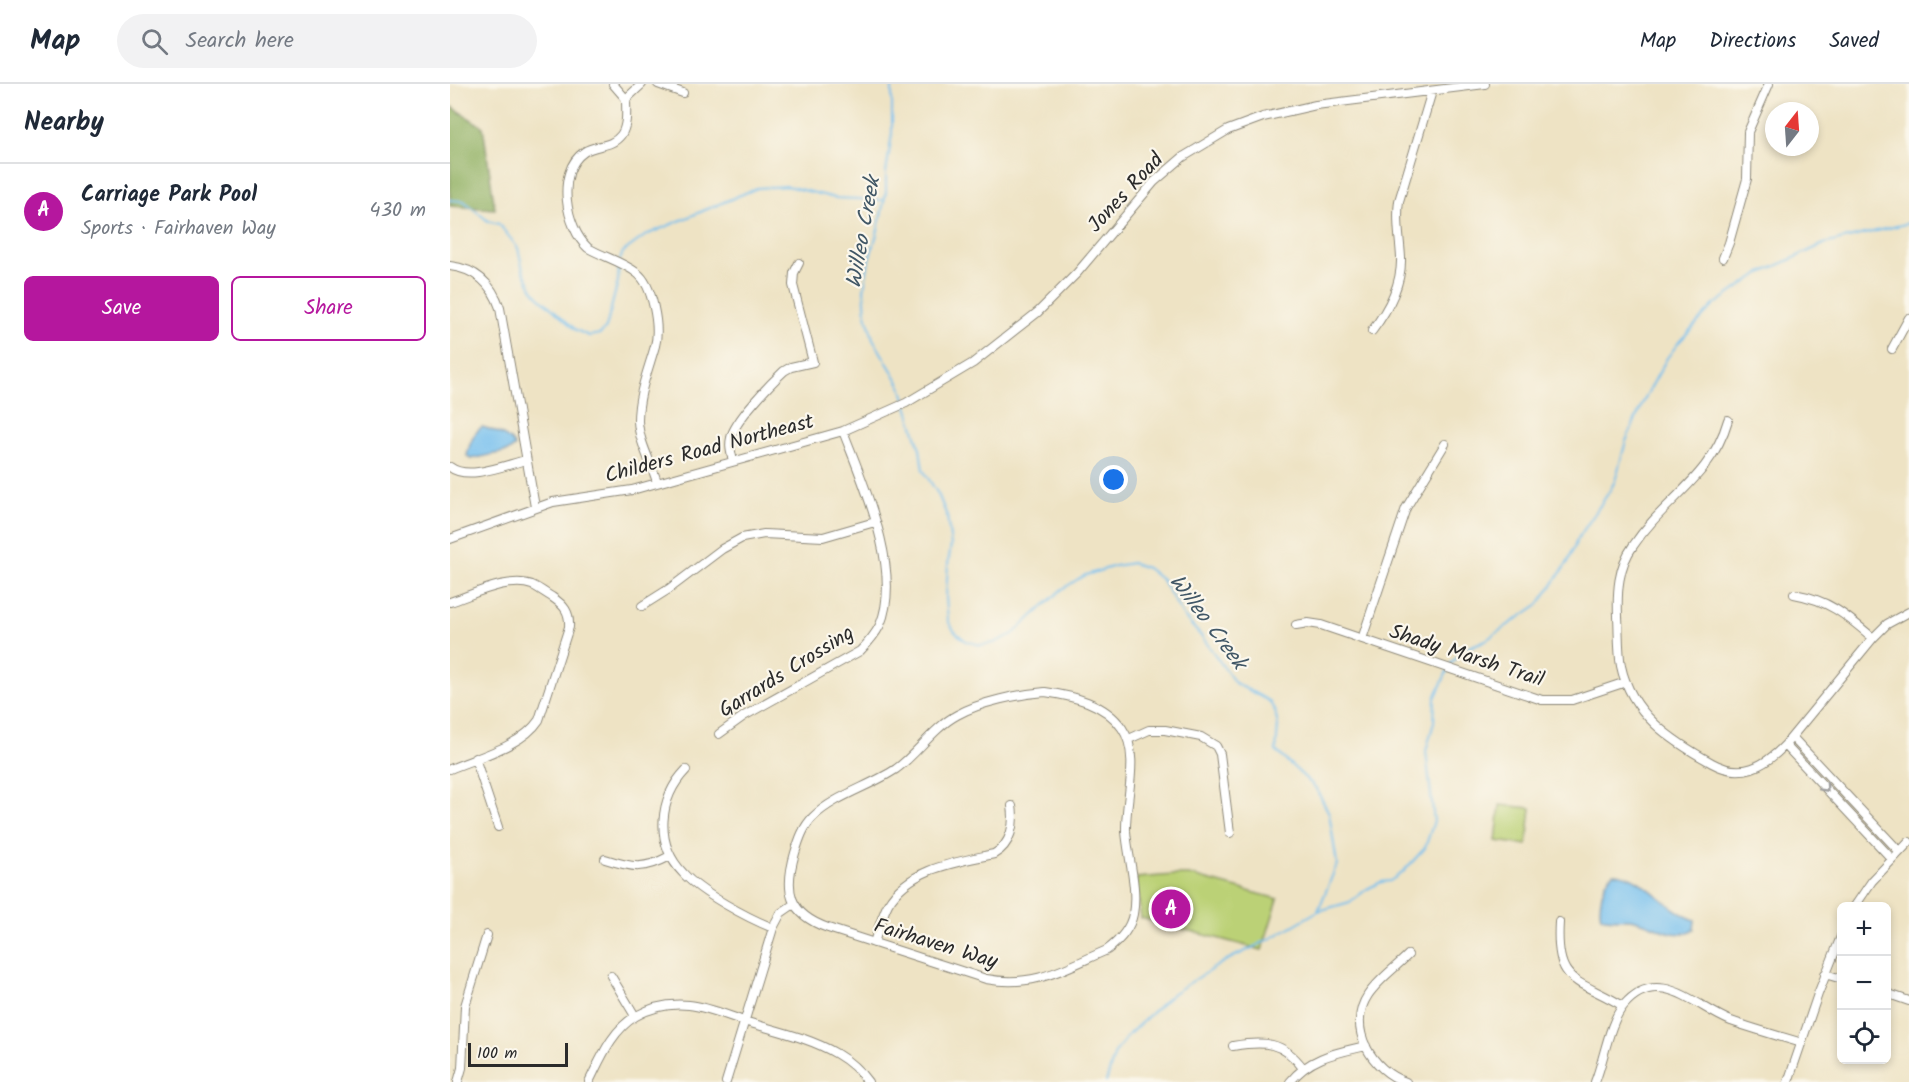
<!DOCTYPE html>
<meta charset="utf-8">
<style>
:root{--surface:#fff;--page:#f2f2f3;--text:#1f2937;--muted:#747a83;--line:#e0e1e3;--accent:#b5179e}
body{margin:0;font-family:Kalam,sans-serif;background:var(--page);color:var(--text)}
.controls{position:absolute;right:18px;bottom:18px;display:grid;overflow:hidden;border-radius:9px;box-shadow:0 3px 9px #0003}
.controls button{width:54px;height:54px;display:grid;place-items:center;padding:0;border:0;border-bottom:2px solid var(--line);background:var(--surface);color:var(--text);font:30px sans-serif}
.compass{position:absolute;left:1315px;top:18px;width:54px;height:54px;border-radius:50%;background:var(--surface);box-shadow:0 3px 9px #0003;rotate:17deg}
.scale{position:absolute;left:18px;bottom:15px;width:100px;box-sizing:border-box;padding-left:6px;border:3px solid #2b2b2b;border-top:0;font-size:16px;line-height:21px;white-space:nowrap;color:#2b2b2b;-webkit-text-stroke:4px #fbf7ec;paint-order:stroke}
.you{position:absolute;left:664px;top:396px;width:21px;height:21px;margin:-15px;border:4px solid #fff;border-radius:50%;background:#1a73e8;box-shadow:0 0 0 9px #1a73e833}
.badge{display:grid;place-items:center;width:39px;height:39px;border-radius:50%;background:var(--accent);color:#fff;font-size:20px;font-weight:700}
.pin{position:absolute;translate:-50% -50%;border:3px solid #fff;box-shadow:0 2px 6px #0006}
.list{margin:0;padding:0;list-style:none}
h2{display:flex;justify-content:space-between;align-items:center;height:78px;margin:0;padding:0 24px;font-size:26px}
h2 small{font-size:20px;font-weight:400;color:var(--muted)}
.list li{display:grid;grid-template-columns:39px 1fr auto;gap:18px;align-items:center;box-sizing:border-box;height:96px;padding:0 24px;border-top:2px solid var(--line)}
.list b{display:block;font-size:22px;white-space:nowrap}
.list p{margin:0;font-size:20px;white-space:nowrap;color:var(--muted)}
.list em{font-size:20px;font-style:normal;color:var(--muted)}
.actions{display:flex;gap:12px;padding:18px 24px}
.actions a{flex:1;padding:14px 0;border:2px solid var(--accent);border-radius:9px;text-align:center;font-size:21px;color:var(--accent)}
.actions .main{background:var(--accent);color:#fff}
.icon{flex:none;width:33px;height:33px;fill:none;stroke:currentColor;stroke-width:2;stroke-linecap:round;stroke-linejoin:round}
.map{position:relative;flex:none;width:1459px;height:998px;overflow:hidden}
header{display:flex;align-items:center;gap:36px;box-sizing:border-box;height:84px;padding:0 30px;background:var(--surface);border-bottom:2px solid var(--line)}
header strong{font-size:28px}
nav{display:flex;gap:33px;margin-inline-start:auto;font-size:21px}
.search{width:420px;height:54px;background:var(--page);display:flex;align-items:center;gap:15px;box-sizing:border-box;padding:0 21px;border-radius:33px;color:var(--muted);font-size:22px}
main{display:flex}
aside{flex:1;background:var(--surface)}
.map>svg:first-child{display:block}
.green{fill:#bbd176;stroke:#737e50;stroke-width:1.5}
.forest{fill:#94b367;stroke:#606f49;stroke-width:1.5}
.water{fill:#75bfee;stroke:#50758c;stroke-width:1.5}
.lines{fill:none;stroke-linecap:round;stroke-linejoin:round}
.stream{stroke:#75bfee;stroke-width:2}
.minor-casing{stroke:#8c8778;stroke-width:10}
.minor{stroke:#fff;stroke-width:8}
.oneway{stroke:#a0a0a0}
.labels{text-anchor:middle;stroke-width:4.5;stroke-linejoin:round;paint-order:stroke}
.street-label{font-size:21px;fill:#2b2b2b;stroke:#fbf7ec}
.water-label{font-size:22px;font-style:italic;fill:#415766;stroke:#fbf7ec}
</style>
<header>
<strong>Map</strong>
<div class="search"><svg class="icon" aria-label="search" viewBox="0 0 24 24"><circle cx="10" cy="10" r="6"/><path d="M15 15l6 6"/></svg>Search here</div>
<nav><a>Map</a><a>Directions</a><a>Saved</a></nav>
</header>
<main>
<aside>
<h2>Nearby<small></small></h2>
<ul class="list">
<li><span class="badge">A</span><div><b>Carriage Park Pool</b><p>Sports · Fairhaven Way</p></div><em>430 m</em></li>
</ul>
<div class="actions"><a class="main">Save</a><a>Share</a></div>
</aside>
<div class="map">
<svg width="1459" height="998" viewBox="0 0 1459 998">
<rect width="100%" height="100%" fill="#fbf7ec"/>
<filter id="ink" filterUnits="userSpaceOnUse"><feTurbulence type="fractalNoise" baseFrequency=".0167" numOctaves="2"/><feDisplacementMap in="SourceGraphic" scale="12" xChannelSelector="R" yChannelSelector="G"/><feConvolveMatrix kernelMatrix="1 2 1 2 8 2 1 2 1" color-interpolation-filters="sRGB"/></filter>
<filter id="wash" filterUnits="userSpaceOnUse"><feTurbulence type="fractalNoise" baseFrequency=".008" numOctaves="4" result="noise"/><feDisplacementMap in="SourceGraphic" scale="24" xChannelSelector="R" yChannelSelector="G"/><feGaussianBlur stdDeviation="1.35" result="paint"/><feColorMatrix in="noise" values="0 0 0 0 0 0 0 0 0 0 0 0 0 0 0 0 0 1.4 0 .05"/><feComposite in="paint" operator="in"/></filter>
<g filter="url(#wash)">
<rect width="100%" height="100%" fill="#eee3c4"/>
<!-- green -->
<path class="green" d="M1050,721l31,3 -4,37 -31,-4z
M724,791h15l89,24 -16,51 -121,-32 -5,-40z"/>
<!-- forest -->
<path class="forest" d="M0,22l33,21 12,82 -45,-3z"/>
<!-- water -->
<path class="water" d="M32,343c11,3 27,9 33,19l-6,5 -38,8 -4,-3c2,-10 6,-23 15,-29z
M1163,789c27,-1 56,39 82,47l-1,9c-20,14 -43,-8 -64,-10 -11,-1 -18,1 -29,-2 -3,-13 2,-35 12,-44z"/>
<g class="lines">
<!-- stream -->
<path class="stream" d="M442,0v49l-6,40v19l-9,42 -8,25 -5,31 2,24 7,25 28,47 19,63 3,21 15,24 9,22 4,29 -3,19 -2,33 2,24 7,11 11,9 14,4 14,-2 19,-9 48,-44 22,-14 32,-10 17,-3 15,5 15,12 22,37 19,21 32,45 34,18 6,10 3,15 -2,25 39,36 14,26 8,51 -19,47 -48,28 -45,22 -53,33 -44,41 -13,18 -9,29
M0,116l14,1 24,20 11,3 19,24 5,22 9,18 6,8 38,34 13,6 11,-2 6,-6 12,-47 1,-16
M170,176l3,-8 23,-17 111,-47 30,-2 48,12 47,2
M868,827l32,-9 17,-13 14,-7 9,-1 12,-8 23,-25 9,-27 -8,-70 8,-29 1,-24 16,-35 16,-15 19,-8 53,-36 29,-42 9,-22 32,-48 6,-11 11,-40 18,-41 23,-42 12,-16 35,-37 43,-30 67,-31 85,-21"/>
</g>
</g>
<g filter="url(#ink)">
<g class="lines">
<!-- minor casing -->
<g class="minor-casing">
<path id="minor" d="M163,0l13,15c0,11 2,26 -5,36 -10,13 -25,9 -37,17 -29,20 -18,76 4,96 16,9 35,14 49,25 16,12 23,55 18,73 -7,25 -17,48 -17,75 1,21 13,41 19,61
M208,0l25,9
M176,15l16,-15
M1273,174l6,-15 18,-64 1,-47 21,-48
M0,182c26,3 42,18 50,42l35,199
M922,247c16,-21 30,-46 29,-73 -1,-20 -5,-38 -2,-57l33,-110
M1442,265l17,-31
M1278,336c-17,59 -64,79 -95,126 -15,21 -16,46 -15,70 1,17 0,34 3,50 10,48 51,75 91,97 29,16 52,4 73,-18l88,-107 14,-14 22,-12
M283,377c-2,-8 -4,-15 -2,-23 3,-17 40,-55 53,-67l7,-4 22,-5 -20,-77 1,-12 5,-10
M0,383c18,14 55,-2 76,-7
M0,455l103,-37 79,-12 211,-59 63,-28 67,-40 65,-51 39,-39 77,-91 29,-25 45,-27 35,-13 53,-12 169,-21
M1344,510c35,6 53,22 79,44
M0,518c22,-7 59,-26 82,-17 7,3 13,8 20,12 12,8 18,15 17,30l-30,93c-17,26 -61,37 -89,49
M192,522l27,-17 53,-40 20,-11 22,-4 59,3 52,-15
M846,541l12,-2 13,2 221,75h30l54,-18
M912,555l44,-131 39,-64
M595,608c28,4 60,11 77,36 19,27 3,71 4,103 2,27 12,56 7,83 -3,16 -14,27 -26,36 -44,19 -72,38 -121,29l-158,-51c-40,-14 -44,-38 -33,-75 4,-13 8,-26 18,-36 21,-21 58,-31 83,-48 22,-16 37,-41 61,-54 23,-13 62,-21 88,-23z
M269,650l25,-18 116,-65c8,-8 15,-16 20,-26 23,-54 -17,-142 -37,-194
M1342,653l107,114
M679,655l20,-9h16l36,7 15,9 4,8 10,79
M1335,661l107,114
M25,674l23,69
M236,686c-27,28 -32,73 -3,103 18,20 65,45 90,55
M155,775c28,9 39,11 65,-3
M1405,822l17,-25 37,-39
M1109,838c-4,64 18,56 64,84
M424,859c4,-13 8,-27 14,-39 21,-36 69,-42 106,-50 17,-9 21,-30 18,-48
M1375,890l17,5
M161,892l24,40
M1436,909l23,8
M783,962c31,-5 50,-5 70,22
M8,998l4,-14 3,-62 22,-71
M139,998c12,-24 23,-52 47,-66 16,-9 35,-13 53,-11 20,2 39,11 58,17 30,9 63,16 90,32 12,7 23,17 31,28
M276,998l47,-154 8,-15 13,-9
M840,998c20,-25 46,-29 76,-36
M956,998c-34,-11 -60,-54 -38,-87 10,-15 27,-27 40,-40
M1145,998c9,-22 14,-60 29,-77 35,-41 73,3 107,16 23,8 47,15 71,22
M1338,998l30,-88 24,-60"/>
</g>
<!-- minor -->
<use href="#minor" class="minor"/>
</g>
<!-- one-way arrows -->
<defs><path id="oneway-chevron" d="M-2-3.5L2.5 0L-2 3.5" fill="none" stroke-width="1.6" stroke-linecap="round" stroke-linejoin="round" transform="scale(1.5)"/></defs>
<use class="oneway" href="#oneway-chevron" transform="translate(1375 704) rotate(47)"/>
</g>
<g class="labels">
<!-- street labels -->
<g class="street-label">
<text transform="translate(675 108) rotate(-47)" y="7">Jones Road</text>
<text transform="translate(259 364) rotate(-15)" y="7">Childers Road Northeast</text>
<text transform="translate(1017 571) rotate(18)" y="7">Shady Marsh Trail</text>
<text transform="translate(336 587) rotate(-32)" y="7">Garrards Crossing</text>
<text transform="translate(486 859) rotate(17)" y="7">Fairhaven Way</text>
</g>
<!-- water labels -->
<g class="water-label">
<text transform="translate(412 148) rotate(-80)" y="8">Willeo Creek</text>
<text transform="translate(759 537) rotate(53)" y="8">Willeo Creek</text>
</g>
</g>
</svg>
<div class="controls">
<button>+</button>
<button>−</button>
<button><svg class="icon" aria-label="locate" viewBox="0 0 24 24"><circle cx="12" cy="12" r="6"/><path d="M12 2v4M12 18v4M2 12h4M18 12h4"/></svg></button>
</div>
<svg class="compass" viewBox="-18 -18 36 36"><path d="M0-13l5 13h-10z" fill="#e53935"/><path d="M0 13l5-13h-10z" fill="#747a83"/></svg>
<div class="scale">100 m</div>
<div class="you"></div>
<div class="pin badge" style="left:721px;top:825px">A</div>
</div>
</main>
